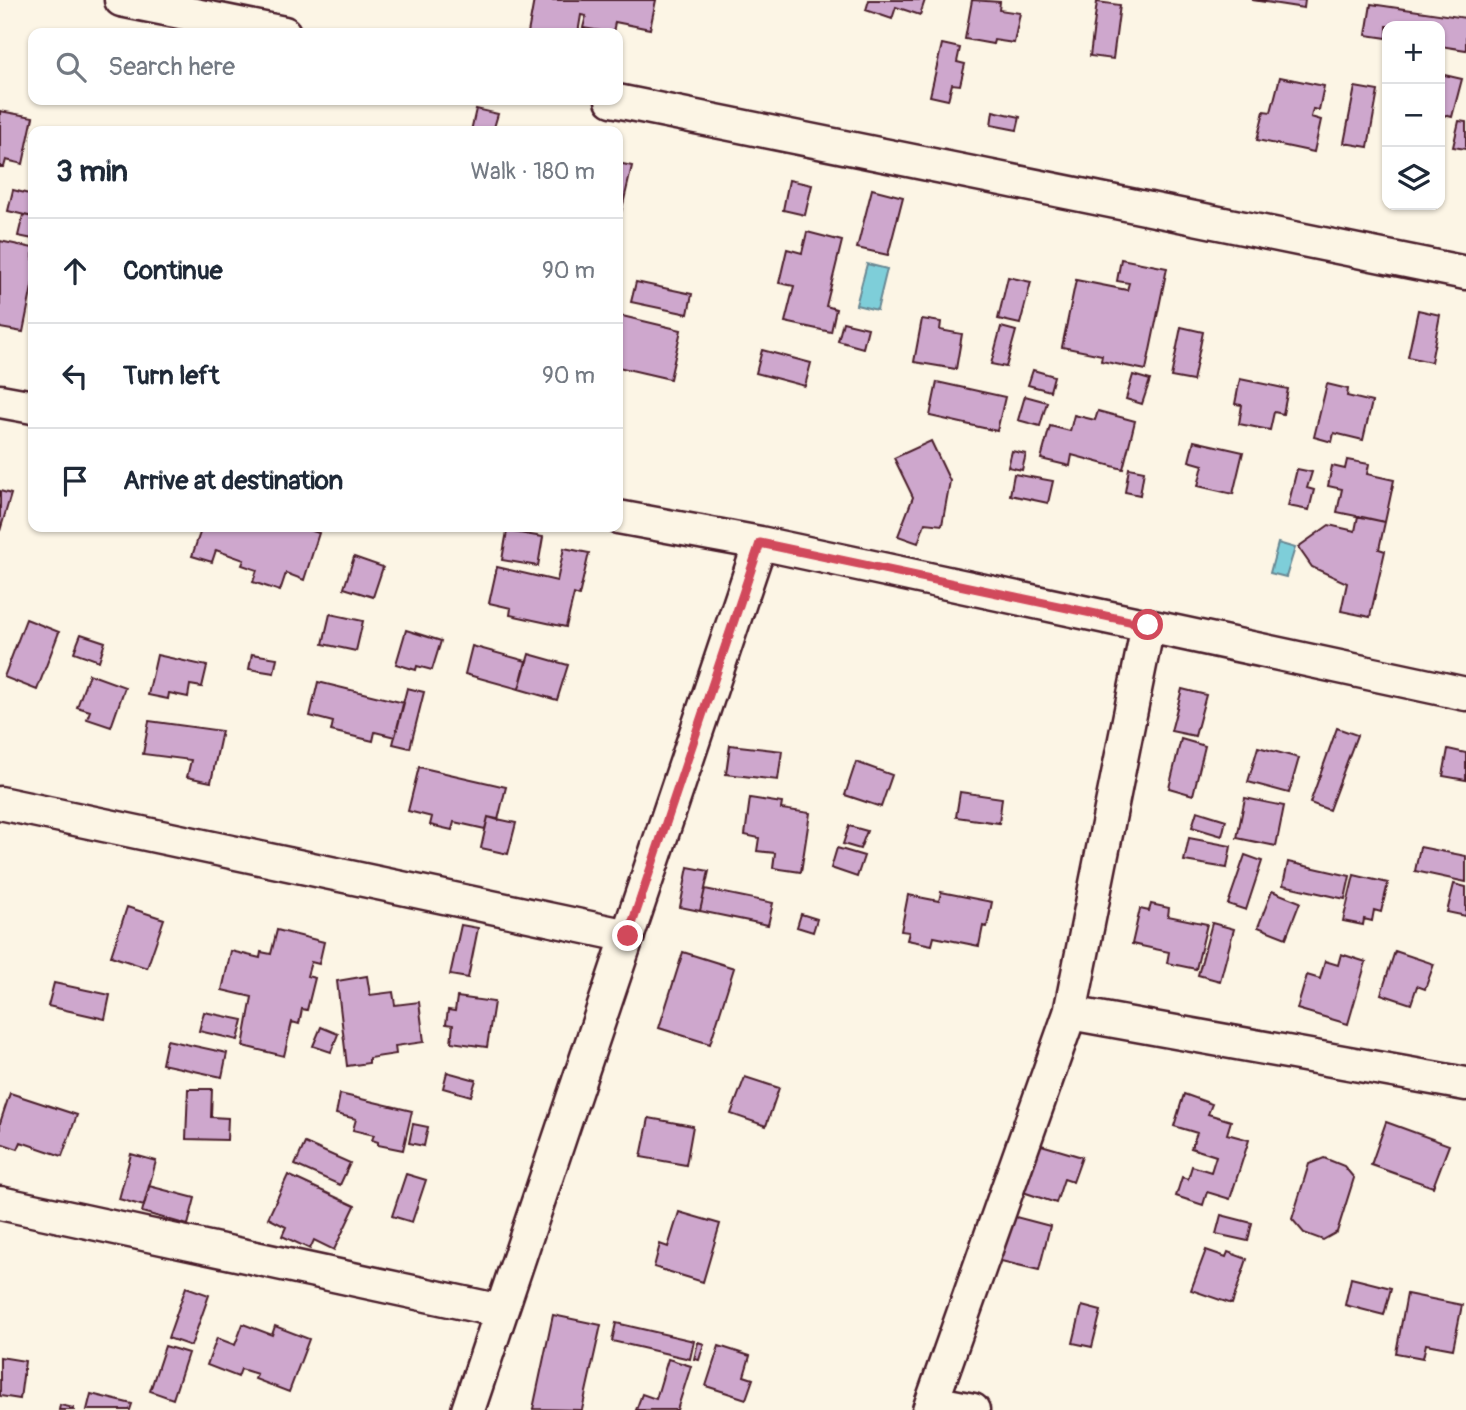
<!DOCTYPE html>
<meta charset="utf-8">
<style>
:root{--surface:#fff;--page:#f2f2f3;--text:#1f2937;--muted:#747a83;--line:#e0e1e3}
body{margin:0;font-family:Pangolin,sans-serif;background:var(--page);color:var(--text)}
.controls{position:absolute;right:21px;top:21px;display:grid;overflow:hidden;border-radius:14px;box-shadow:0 2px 5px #0004}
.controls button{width:63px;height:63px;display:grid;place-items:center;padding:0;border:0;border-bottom:2px solid var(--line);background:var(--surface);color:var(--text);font:35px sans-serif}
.stop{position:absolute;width:21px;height:21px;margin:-16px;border:5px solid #d1495b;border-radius:50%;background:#fff}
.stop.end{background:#d1495b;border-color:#fff;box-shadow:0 2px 7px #0008}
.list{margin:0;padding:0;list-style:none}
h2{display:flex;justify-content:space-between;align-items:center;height:91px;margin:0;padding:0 28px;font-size:30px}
h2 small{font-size:23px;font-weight:400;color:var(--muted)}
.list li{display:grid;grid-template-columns:46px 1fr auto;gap:21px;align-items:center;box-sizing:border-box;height:105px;padding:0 28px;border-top:2px solid var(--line)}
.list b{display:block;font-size:26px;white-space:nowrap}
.list em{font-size:23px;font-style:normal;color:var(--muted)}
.icon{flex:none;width:38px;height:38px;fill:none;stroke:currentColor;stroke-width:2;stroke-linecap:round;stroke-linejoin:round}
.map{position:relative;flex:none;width:1466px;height:1410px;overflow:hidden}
.search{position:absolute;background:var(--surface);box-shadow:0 2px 5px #0004;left:28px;top:28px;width:595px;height:77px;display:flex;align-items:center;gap:18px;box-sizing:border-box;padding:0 24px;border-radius:14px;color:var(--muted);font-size:26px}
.panel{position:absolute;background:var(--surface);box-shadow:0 2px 5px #0004;left:28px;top:126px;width:595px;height:406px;border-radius:14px}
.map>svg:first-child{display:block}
.water{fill:#7eced9;stroke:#698893;stroke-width:2}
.building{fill:#cea7cd;stroke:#4a1f2b;stroke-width:2}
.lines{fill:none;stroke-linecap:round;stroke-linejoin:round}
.street-casing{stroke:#4a1f2b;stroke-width:37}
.street{stroke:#fcf5e5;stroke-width:32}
.route{stroke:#d1495b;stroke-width:9}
</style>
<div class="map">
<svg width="1466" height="1410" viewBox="0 0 1466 1410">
<rect width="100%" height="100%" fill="#fcf5e5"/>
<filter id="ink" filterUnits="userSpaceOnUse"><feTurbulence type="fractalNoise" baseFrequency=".0143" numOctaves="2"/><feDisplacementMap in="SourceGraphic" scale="14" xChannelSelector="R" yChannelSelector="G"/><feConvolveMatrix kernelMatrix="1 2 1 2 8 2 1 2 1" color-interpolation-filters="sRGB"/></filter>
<g filter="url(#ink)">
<!-- water -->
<path class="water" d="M867,264l20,5 -10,41 -21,-5z
M1278,543l17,5 -9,29 -16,-4z"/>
<!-- building -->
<path class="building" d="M534,0h122l-6,29 -35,-7 -2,11 -30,-5 3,-12 -5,-1 -3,18h-50z
M869,0h56l-5,15 -24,-8 -4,12 -26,-9z
M972,0l28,2 -1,8 21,3 -6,30 -20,-3 -1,4 -28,-5z
M1252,0h53l-1,8z
M1097,2l23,3 -7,54 -23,-3z
M1371,4l95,14v32l-26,-4v-20h-53v12l-21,-3z
M942,44l18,4 -3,14 8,2 -5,21 -8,-1 -4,16 -18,-4z
M1440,74l22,5 -10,38 -12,-3z
M1280,77l44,9 -5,24 -6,-1 -2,8 10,3 -7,32 -57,-12 7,-29 7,1z
M1355,87l23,4 -10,56 -24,-4z
M476,109l22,5 -5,17h-22z
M0,111l33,6 -10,47 -17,-4 -2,7h-4z
M993,111l27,6 -3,13 -26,-5z
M1459,121l7,1v27l-13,-2z
M618,163l14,3 -12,51h-2z
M789,180l23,5 -7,30 -22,-5z
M872,189l31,8 -15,58 -31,-7z
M13,190l20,5v22l-25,-6z
M23,215l10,2v22l-15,-3z
M807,232l35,9 -16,65 10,3 -5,23 -46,-10 9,-36 -15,-3 8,-34 15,4z
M0,241l33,7v34l-10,50 -23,-4z
M1121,259l46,9 -21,102 -45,-9 1,-6 -40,-8 14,-67 51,10 2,-7 -12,-2z
M1008,277l23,5 -11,42 -22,-5z
M636,282l56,12 -4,20 -57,-12z
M1418,310l22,5 -9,47 -23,-5z
M618,315l63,15 -11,49 -52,-12z
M922,319l19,3 -1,8 22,4 -6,35 -42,-7z
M843,322l25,6 -5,20 -25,-7z
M1001,327l15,4 -10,36 -15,-3z
M1181,327l22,5 -10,49 -22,-4z
M762,350l49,13 -6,23 -49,-13z
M1033,370l21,6 -4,15 -22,-6z
M1133,375l17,5 -8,24 -16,-5z
M1240,379l48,10 -5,25 -9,-2 -4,18 -31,-6 3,-19 -7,-1z
M937,382l68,15 -8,34 -67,-15z
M1327,384l21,5 -1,7 25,6 -9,38 -29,-7 -2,9 -18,-5z
M1025,396l22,6 -7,24 -22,-6z
M1098,411l37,10 -12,48 -51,-14 -2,11 -29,-7 9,-33 20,5 4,-16 21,5z
M931,441l19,40 -8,44 -17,-2 -7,20 -20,-7 15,-39 -19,-39z
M1194,441l49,11 -10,42 -35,-8 5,-21 -14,-4z
M1012,451l14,3 -4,16 -14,-3z
M1347,460l22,4 -2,10 27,6 -9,42 -48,-10 5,-23 -14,-3 4,-20 13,3z
M1129,468l15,3 -4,24 -15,-3z
M1297,469l15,3 -5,16 7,2 -5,20 -21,-4z
M1014,474l39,7 -5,22 -38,-8z
M0,491l11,3 -11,37z
M1358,516l27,6 -6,27 6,2 -15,66 -29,-6 6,-28 -35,-16 -14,-20 31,-22 26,6z
M202,527h97l20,6 -15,47 -18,-7 -6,18 -27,-9 4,-12 -15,-5 2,-5 -28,-10 -4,12 -20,-6z
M507,531l36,6 -5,29 -36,-6z
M564,548l25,5 -10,43 -5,-2 -8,33 -56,-12 1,-7 -22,-5 8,-36 60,14z
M354,557l29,10 -10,30 -29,-9z
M330,614l33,7 -7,30 -33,-7z
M26,619l33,13 -22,58 -33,-13z
M406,630l35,11 -9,29 -15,-4 -1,4 -20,-6z
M81,634l24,8 -6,19 -25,-9z
M472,646l54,15 -7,28 -54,-15z
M252,654l25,4 -3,15 -25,-4z
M529,654l39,11 -11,35 -38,-11z
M157,655l50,11 -5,21 -12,-2 -2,12 -19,-4 -1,6 -20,-4z
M89,674l36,13 -14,40 -24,-8 3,-8 -13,-4z
M318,682l86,21 -9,34 -20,-5 -2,9 -42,-10 2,-9 -23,-6z
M407,688l17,4 -14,56 -17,-4z
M1182,689l24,6 -11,41 -24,-5z
M149,721l73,10 -11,51 -24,-5 4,-17 -48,-6z
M1337,728l20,7 -28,75 -19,-7z
M1181,739l24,7 -12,49 -24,-7z
M730,745l52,6 -4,29 -52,-6z
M1258,747l41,11 -10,35 -41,-11z
M1448,749l18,4v27l-23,-4z
M856,762l36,13 -11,32 -36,-12z
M419,767l87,20 -8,33 -10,-3 -3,12 -31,-7 -2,8 -22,-5 2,-8 -24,-6z
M960,792l42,6 -3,25 -43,-6z
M750,798l32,5 -1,6 29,4 -9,59 -28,-4 2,-15 -18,-2 2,-13 -14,-3z
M1245,798l39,8 -8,40 -39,-8z
M1197,811l29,9 -4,16 -30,-9z
M488,817l28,6 -8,31 -27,-6z
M849,826l18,5 -7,18 -17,-5z
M1189,838l42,8 -4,22 -43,-7z
M1420,847l46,9v26l-51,-11z
M837,848l27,8 -7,21 -26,-9z
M1245,855l17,6 -16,49 -18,-6z
M1288,862l62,14 -5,23 -62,-14z
M688,867l21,4 -9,40 -20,-4z
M1354,875l34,8 -7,29 -7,-2 -2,11 -8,-2 -1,6 -20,-4z
M1454,884l12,3v29l-19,-4z
M705,889l68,14 -5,22 -68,-14z
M1272,891l28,11 -14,36 -28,-11z
M941,892l51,10 -5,25 -4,-1 -4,20 -45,-9 -2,8 -25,-5 2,-8 -8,-1 7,-36 31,6z
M1151,904l18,4 -1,8 39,8 -11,45 -29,-6 2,-11 -37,-8 8,-35 9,2z
M127,907l37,12 -17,49 -36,-12z
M801,914l16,5 -4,13 -16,-5z
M1212,923l22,6 -14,52 -22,-6z
M461,925l17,3 -10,50 -18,-3z
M277,930l47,12 -5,22 -8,-2 -4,14 8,2 -8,32 -5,-1 -3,15 -7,-2 -8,34 -41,-10 9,-49 -30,-7 9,-39 29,7 1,-6 10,2z
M1395,951l39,13 -9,25 -8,-3 -6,18 -30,-10z
M683,952l51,16 -24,76 -51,-16z
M1341,954l25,8 -18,62 -51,-15 10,-34 13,4 5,-18 13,4z
M367,976l3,19 23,-3 2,13 24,-3 5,40 -29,4 1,8 -27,4v5l-22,3 -10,-85z
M54,983l56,12 -5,24 -57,-13z
M457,997l37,5 -7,45 -36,-5 2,-17 -7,-1 2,-14 7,1z
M204,1012l39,8 -5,20 -39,-9z
M321,1027l17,7 -7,18 -18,-6z
M167,1040l60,13 -5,24 -60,-13z
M447,1072l29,8 -5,16 -28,-8z
M745,1077l34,11 -13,38 -35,-12z
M188,1089h24l-1,28 17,1 -1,22 -41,-1z
M10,1093l67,22 -15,41 -41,-14 -3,7 -18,-6v-20z
M340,1094l72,17 -9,39 -25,-5v-3l-6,-2 2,-5 -21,-5 3,-11 -20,-5z
M1184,1094l28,10 -4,10 23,7 -4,13 22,6 -19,59 -23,-7 -4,13 -27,-9 6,-19 6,2 4,-13 19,6 5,-16 -25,-8 6,-15 -23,-7z
M649,1118l44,8 -7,39 -45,-8z
M1386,1122l63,23 -16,42 -62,-22z
M413,1124l15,3 -4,19 -15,-3z
M305,1143l45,20 -10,22 -45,-20z
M1038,1144l44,13 -9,25 -9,-3 -8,24 -33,-11z
M131,1154l25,7 -12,45 -25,-7z
M1324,1158l20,8 10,12 -17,54 -14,8 -19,-7 -12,-14 17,-55z
M406,1174l20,6 -14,42 -20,-6z
M288,1175l67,31 -21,44 -20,-10 -4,9 -28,-13 4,-9 -18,-9z
M149,1186l46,12 -7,27 -46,-13z
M679,1212l41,12 -17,58 -49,-15 6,-23 8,3z
M1008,1215l42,11 -11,44 -42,-10z
M1221,1215l31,8 -4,18 -32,-7z
M1206,1250l20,7 2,-5 19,7 -15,45 -41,-14z
M1351,1278l40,10 -7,27 -39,-10z
M186,1287l23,8 -18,51 -23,-8z
M1407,1294l55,11 -9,44 -27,-5 -3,14 -27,-5z
M1082,1306l19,5 -9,36 -19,-4z
M553,1315l48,10 -19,85 -49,-1z
M616,1323l78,18 -4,18 -78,-18z
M243,1324l29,11 3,-9 34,13 -20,53 -34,-13 2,-5 -16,-5 -3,8 -31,-12 10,-27 18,7z
M698,1342l6,2 -5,16 -5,-1z
M165,1346l23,7 -15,46 -23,-8z
M719,1346l31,10 -6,20 9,3 -7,20 -40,-13z
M0,1357l25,4 -5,38 -20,-3z
M668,1359l23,7 -14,44h-41l6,-16 14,5z
M91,1394l41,10 -2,6h-43z
M60,1405l14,3v2h-15z"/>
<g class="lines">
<!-- street casing -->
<g class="street-casing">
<path id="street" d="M121,0l163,33
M612,100l854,173
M0,401l33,6
M618,517l142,26 706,151
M0,803l628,133
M1070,1013l396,71
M0,1203l501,108
M932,1402l41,8
M468,1410l292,-867
M929,1410l141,-397 78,-388"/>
</g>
<!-- street -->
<use href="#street" class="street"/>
</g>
</g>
<g class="lines" filter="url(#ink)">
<!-- route -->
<path class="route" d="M628,936l132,-393 388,82"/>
</g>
</svg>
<div class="controls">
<button>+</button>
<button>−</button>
<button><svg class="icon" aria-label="layers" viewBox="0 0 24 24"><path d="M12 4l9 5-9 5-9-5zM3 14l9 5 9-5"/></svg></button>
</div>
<div class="stop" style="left:1148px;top:625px"></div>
<div class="stop end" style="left:628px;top:936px"></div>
<div class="search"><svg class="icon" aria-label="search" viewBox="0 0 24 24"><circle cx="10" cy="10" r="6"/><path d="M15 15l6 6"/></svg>Search here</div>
<section class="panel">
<h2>3 min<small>Walk · 180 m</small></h2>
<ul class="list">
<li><svg class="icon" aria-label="ahead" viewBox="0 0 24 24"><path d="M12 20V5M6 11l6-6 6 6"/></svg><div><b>Continue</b></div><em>90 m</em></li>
<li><svg class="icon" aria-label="left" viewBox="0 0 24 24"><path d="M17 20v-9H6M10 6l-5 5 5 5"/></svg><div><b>Turn left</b></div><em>90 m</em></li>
<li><svg class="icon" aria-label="arrive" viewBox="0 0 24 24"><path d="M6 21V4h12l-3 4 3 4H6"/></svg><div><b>Arrive at destination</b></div></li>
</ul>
</section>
</div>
